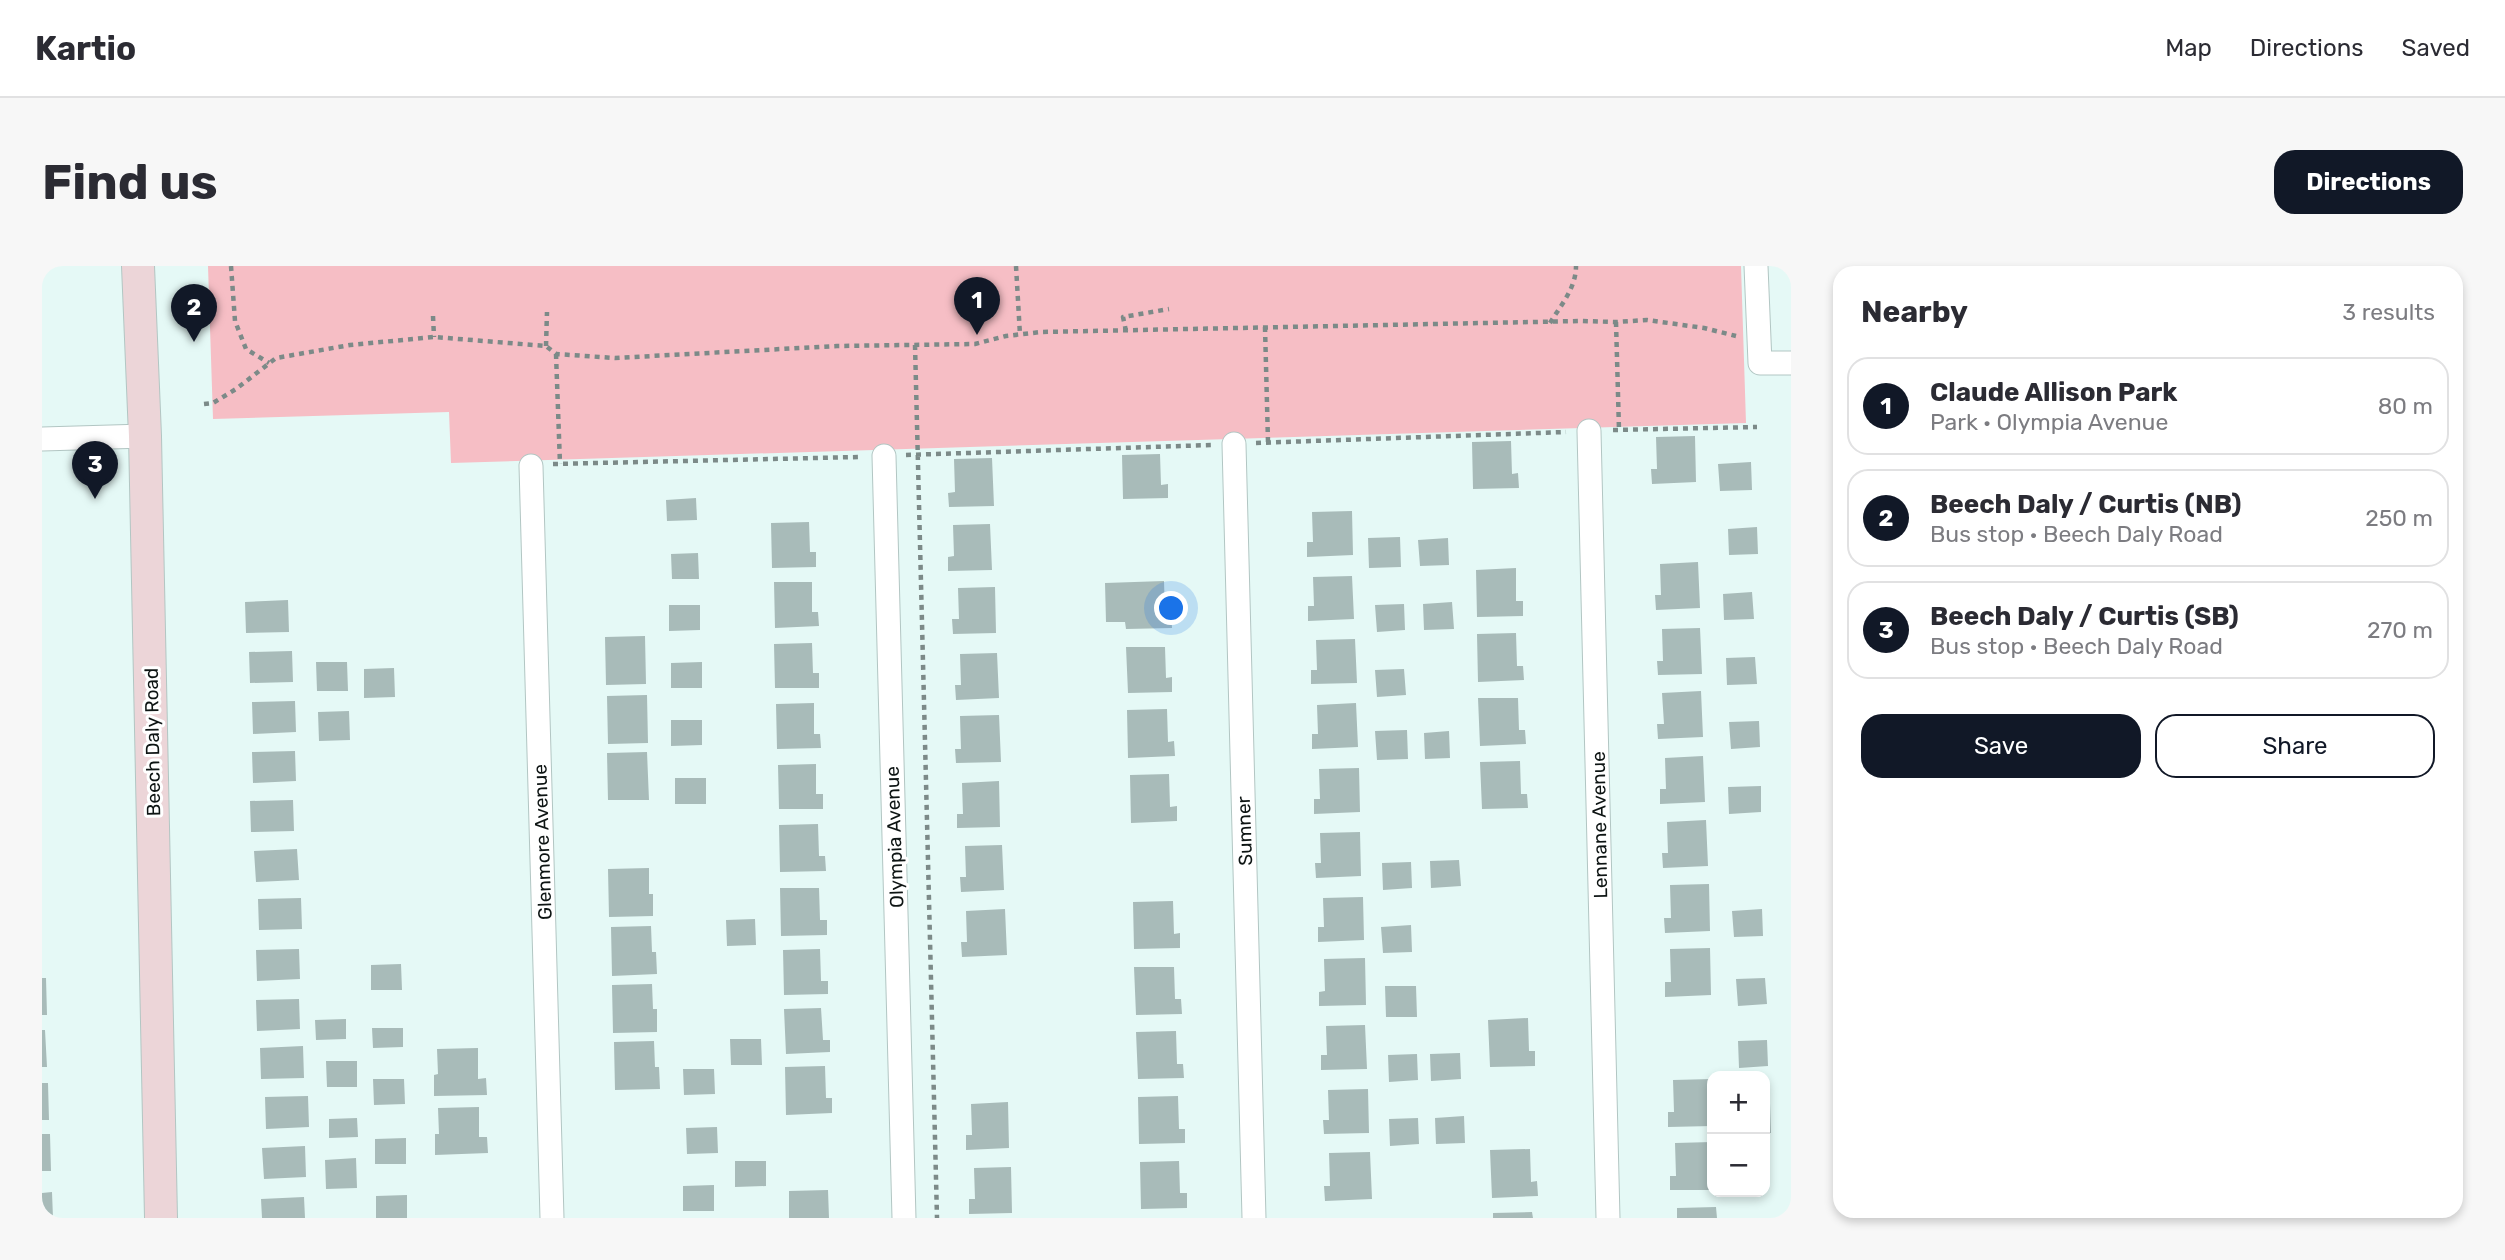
<!DOCTYPE html>
<meta charset="utf-8">
<style>
:root{--surface:#fff;--page:#f7f7f7;--text:#2b2b33;--muted:#7c7c81;--line:#e1e1e2;--accent:#111827}
body{margin:0;font-family:Rubik,sans-serif;background:var(--page);color:var(--text)}
.controls{position:absolute;right:21px;bottom:21px;display:grid;overflow:hidden;border-radius:14px;box-shadow:0 4px 10px #0003}
.controls button{width:63px;height:63px;display:grid;place-items:center;padding:0;border:0;border-bottom:2px solid var(--line);background:var(--surface);color:var(--text);font:35px sans-serif}
.you{position:absolute;left:1130px;top:343px;width:24px;height:24px;margin:-18px;border:5px solid #fff;border-radius:50%;background:#1a73e8;box-shadow:0 0 0 10px #1a73e833}
.badge{display:grid;place-items:center;width:46px;height:46px;border-radius:50%;background:var(--accent);color:#fff;font-size:23px;font-weight:700}
.pin{position:absolute;translate:-50% -58px;filter:drop-shadow(0 2px 4px #0008)}
.pin::after{content:'';position:absolute;top:37px;width:24px;height:21px;background:inherit;clip-path:polygon(0 0,100% 0,50% 100%)}
.list{margin:0;padding:0;list-style:none}
h2{display:flex;justify-content:space-between;align-items:center;height:91px;margin:0;padding:0 28px;font-size:30px}
h2 small{font-size:23px;font-weight:400;color:var(--muted)}
.list li{display:grid;grid-template-columns:46px 1fr auto;gap:21px;align-items:center;box-sizing:border-box;height:98px;margin:0 14px 14px;padding:0 14px;border:2px solid var(--line);border-radius:21px}
.list b{display:block;font-size:26px;white-space:nowrap}
.list p{margin:0;font-size:23px;white-space:nowrap;color:var(--muted)}
.list em{font-size:23px;font-style:normal;color:var(--muted)}
.actions{display:flex;gap:14px;padding:21px 28px}
.actions a{flex:1;padding:16px 0;border:2px solid var(--accent);border-radius:21px;text-align:center;font-size:24px;color:var(--accent)}
.actions .main{background:var(--accent);color:#fff}
.map{position:relative;flex:none;width:1749px;height:952px;overflow:hidden;border-radius:21px}
header{display:flex;align-items:center;gap:42px;box-sizing:border-box;height:98px;padding:0 35px;background:var(--surface);border-bottom:2px solid var(--line)}
header strong{font-size:33px}
nav{display:flex;gap:38px;margin-inline-start:auto;font-size:24px}
.intro{display:flex;align-items:center;justify-content:space-between;box-sizing:border-box;height:168px;padding:0 42px}
h1{margin:0;font-size:49px}
.button{padding:18px 32px;border-radius:21px;background:var(--accent);color:#fff;font-size:24px;font-weight:700}
main{display:flex;gap:42px;padding:0 42px}
aside{flex:1;background:var(--surface);border-radius:21px;box-shadow:0 4px 10px #0003}
.map>svg:first-child{display:block}
.green{fill:#f6bec5}
.building{fill:#a8bbb9}
.lines{fill:none;stroke-linecap:round;stroke-linejoin:round}
.minor-casing{stroke:#b2c6c3;stroke-width:25}
.secondary-casing{stroke:#b2c6c3;stroke-width:34}
.path{stroke:#7c8a88;stroke-width:4.5;stroke-dasharray:5 5;stroke-linecap:butt}
.minor{stroke:#fff;stroke-width:23}
.secondary{stroke:#ecd5d8;stroke-width:32}
.labels{text-anchor:middle;stroke-width:6;stroke-linejoin:round;paint-order:stroke}
.street-label{font-size:19px;fill:#0d1413;stroke:#fff}
</style>
<header>
<strong>Kartio</strong>
<nav><a>Map</a><a>Directions</a><a>Saved</a></nav>
</header>
<div class="intro"><h1>Find us</h1><a class="button">Directions</a></div>
<main>
<div class="map">
<svg width="1749" height="952" viewBox="0 0 1749 952">
<rect width="100%" height="100%" fill="#e5f9f6"/>
<!-- green -->
<path class="green" d="M166,0h1533l5,157 -1295,40 -2,-51 -236,7z"/>
<!-- building -->
<path class="building" d="M1653,170l1,46 -44,2 -1,-15h6l-1,-32z
M1469,175l1,33 6,-1 1,15 -46,1 -1,-47z
M1118,188l1,31 7,-1v14l-45,1 -1,-44z
M950,192l2,48 -45,1 -1,-14 7,-1 -1,-33z
M1709,196l1,28 -32,1 -2,-27z
M654,232l1,22 -30,1 -1,-21z
M1310,245l1,44 -46,2v-15h6l-1,-30z
M767,256l1,30h6v15l-44,1 -1,-45z
M948,258l2,46 -44,1v-14l6,-1 -1,-31z
M1715,261l1,27 -29,1 -1,-26z
M1358,271l1,30 -32,1 -1,-30z
M1406,272l1,27 -29,1 -2,-26z
M656,287l1,26h-27l-1,-25z
M1656,296l2,46 -44,2 -1,-15h6l-1,-31z
M1474,302v33h7v15l-46,1 -1,-47z
M1310,310l2,43 -46,2v-15h6l-1,-29z
M1122,315l1,33 6,-1 1,15 -46,1 -1,-7h-19l-1,-39z
M732,316h38v30h6l1,14 -44,2z
M953,321l1,46 -43,1 -1,-15h7l-1,-31z
M1710,326l2,27 -30,1 -1,-26z
M246,334l1,32 -43,1 -1,-31z
M1410,336l2,27 -30,1 -1,-26z
M1362,338l1,26 -28,2 -2,-27z
M627,339h31v25l-31,1z
M1658,362l2,46 -44,1 -1,-14h6l-1,-32z
M1474,367l1,33h6l1,14 -46,2 -1,-48z
M603,370l1,48 -40,1 -1,-48z
M1313,373l2,44 -46,1v-14h6l-1,-30z
M770,377l1,30h6v15h-44l-1,-44z
M1084,381h39l1,31 6,-1v15l-44,1z
M250,385l1,31 -43,1 -1,-31z
M955,387l2,45 -43,2 -1,-15h6l-1,-31z
M1713,391l2,27 -30,1 -1,-27z
M274,396h31l1,29h-31z
M660,396v26h-31v-25z
M352,402l1,29 -31,1v-29z
M1362,403l2,26 -29,2 -2,-27z
M1659,425l2,46 -45,2 -1,-15h7l-2,-31z
M605,429l1,48 -40,1 -1,-48z
M1436,432h40l1,32h6l1,14 -46,2z
M253,435l1,31 -43,2 -1,-32z
M772,437v31h6l1,14 -44,1 -1,-45z
M1314,437l2,44 -46,2v-15h6l-1,-29z
M1125,443l1,33 6,-1 1,15 -47,2 -1,-48z
M307,445l1,29 -31,1 -1,-29z
M957,449l2,47 -45,1 -1,-14h6l-1,-33z
M629,454h31v25l-31,1z
M1717,455l1,26 -29,2 -2,-27z
M1365,464l1,29 -31,1 -2,-29z
M1407,465l1,27 -25,1 -1,-26z
M253,485l1,30 -43,2 -1,-31z
M605,486l2,48h-41l-1,-47z
M1661,490l2,46 -45,2v-15h6l-1,-31z
M1478,495l1,33h6l1,14 -46,1 -2,-47z
M774,498v30h7v15h-44l-1,-44z
M1317,502l1,44 -46,2v-15h6l-1,-30z
M1127,508l1,33 7,-1v15l-46,2 -1,-48z
M633,512h31v26h-31z
M957,515l1,46 -43,1v-14h6l-1,-31z
M1719,520v26l-32,2 -1,-27z
M251,534l1,31 -43,1 -1,-31z
M1664,554l2,46 -45,2 -1,-15h6l-1,-31z
M776,558l1,32h6l1,15 -46,1 -1,-47z
M1318,566l1,44 -45,2 -1,-15h6l-1,-30z
M960,579l2,45 -43,2 -1,-15h6l-1,-31z
M255,583l2,31 -43,2 -2,-31z
M1417,594l2,26 -30,2 -1,-27z
M1369,596l1,26 -29,2 -1,-27z
M607,602v26h4v22l-44,1 -1,-48z
M1667,618l1,47 -45,2 -1,-15h7l-1,-33z
M738,622h39l1,32h7v15l-46,1z
M1321,631l1,43 -46,2v-15h6l-1,-29z
M259,632l1,31 -43,1 -1,-31z
M1131,635l1,33 6,-1v15l-46,1 -1,-47z
M963,643l2,46 -45,2 -1,-15h6l-1,-31z
M1720,643l1,27 -29,1 -2,-26z
M713,653l1,26 -29,1 -1,-26z
M1369,659l1,27 -29,1 -2,-26z
M609,660l1,26h4l1,22 -45,2 -1,-49z
M1668,682l1,47 -46,2v-15h6l-1,-33z
M257,683l1,30 -43,2 -1,-31z
M778,683l1,32h7v13l-44,1 -1,-45z
M1323,692l1,47 -47,1v-14l6,-1 -1,-32z
M359,698l1,26h-31v-25z
M1092,701h40l1,32h6l1,15 -46,1z
M0,712h4l1,37h-5z
M1723,712l2,26 -29,2 -2,-27z
M610,718l1,25h4v23l-44,1 -1,-48z
M1343,720h31l1,31h-31z
M257,733l1,30 -43,2 -1,-31z
M779,742l2,32h7v12l-44,2 -2,-45z
M1486,752l1,33h6v15l-45,1 -2,-47z
M304,753v20l-30,1 -1,-20z
M1323,759l2,44 -46,1v-15h6l-1,-29z
M330,762h31v19l-30,1z
M0,764h3l2,37h-5z
M1134,765l1,33h6l1,14 -46,1 -2,-47z
M688,773h31l1,26h-31z
M1725,774l1,26 -29,2 -1,-27z
M612,775l1,26h4l1,22 -45,1 -1,-48z
M261,780l1,32 -43,1 -1,-31z
M436,782v31l8,-1 1,17 -53,1v-21l4,-1 -1,-25z
M1418,787l1,26 -30,2 -1,-27z
M1375,788l1,26 -29,2 -1,-27z
M284,795h31v26h-30z
M783,800l1,32h6v15l-46,2 -1,-48z
M641,803h31l1,25 -31,1z
M331,813h31l1,25 -31,1z
M1670,813v47l-44,1v-15h6l-1,-32z
M0,817h6l1,37h-7z
M1326,823l1,44 -45,1 -1,-14h6l-1,-30z
M266,830l1,31 -43,2 -1,-32z
M1136,830l1,33h6v14l-46,1 -1,-47z
M966,836l1,46 -43,2v-15h6l-1,-31z
M1728,837l1,30h-6v-29z
M437,841v30h8l1,16 -53,2v-21h4l-1,-26z
M1422,850l1,27 -29,1 -1,-26z
M315,852l1,19 -29,1v-19z
M1376,852l1,26 -29,2 -1,-27z
M675,861l1,26 -31,1 -1,-26z
M0,868h8l1,37h-9z
M364,872v26h-31v-25z
M1670,876v48h-42v-14h6l-1,-33z
M263,880l1,31 -42,2 -2,-31z
M1488,883l1,33 6,-1 1,15 -46,2 -2,-48z
M1328,886l2,47 -47,2 -1,-15h6l-1,-33z
M314,892l1,30 -31,1 -1,-29z
M693,895h31v25l-31,1z
M1137,895l1,32h7v15l-46,1 -1,-47z
M969,901l1,46 -43,1v-15h6l-1,-31z
M672,919v26h-31v-25z
M786,924l1,28h-40v-27z
M10,926l1,26h-11v-25z
M365,929v23h-31v-22z
M262,931l1,21h-43l-1,-19z
M1674,941l1,11h-40v-10z
M1490,946l1,6h-40v-5z"/>
<g class="lines">
<!-- minor casing -->
<g class="minor-casing">
<path id="minor" d="M1714,0l4,97h31
M1547,165l19,787
M0,173l103,-3
M1192,178l20,774
M842,190l20,762
M489,200l21,752"/>
</g>
<!-- secondary casing -->
<g class="secondary-casing">
<path id="secondary" d="M96,0l7,170 16,782"/>
</g>
<!-- path -->
<path class="path" d="M189,0l4,55 11,28 23,14
M974,0l4,69
M391,50l1,21
M1574,56l3,108
M1508,57c11,-18 26,-35 26,-57
M1223,61l3,115
M1084,65l-3,-14 46,-8
M873,79l22,873
M504,80l1,-34
M514,88l4,110
M162,138l9,-1 23,-14 40,-31 74,-13 84,-8 112,9 10,8 59,4 222,-12 138,-2 31,-8 35,-4 540,-11 35,1 31,-2 57,8 32,8
M1571,164l144,-3
M1214,177l310,-11
M864,189l306,-10
M511,198l306,-7"/>
<!-- minor -->
<use href="#minor" class="minor"/>
<!-- secondary -->
<use href="#secondary" class="secondary"/>
</g>
<g class="labels">
<!-- street labels -->
<g class="street-label">
<text transform="translate(110 476) rotate(-91)" y="7">Beech Daly Road</text>
<text transform="translate(1557 559) rotate(-91)" y="7">Lennane Avenue</text>
<text transform="translate(1202 565) rotate(-92)" y="7">Sumner</text>
<text transform="translate(852 571) rotate(-92)" y="7">Olympia Avenue</text>
<text transform="translate(500 576) rotate(-92)" y="7">Glenmore Avenue</text>
</g>
</g>
</svg>
<div class="controls">
<button>+</button>
<button>−</button>
</div>
<div class="you"></div>
<div class="pin badge" style="left:935px;top:69px">1</div>
<div class="pin badge" style="left:152px;top:76px">2</div>
<div class="pin badge" style="left:53px;top:233px">3</div>
</div>
<aside>
<h2>Nearby<small>3 results</small></h2>
<ul class="list">
<li><span class="badge">1</span><div><b>Claude Allison Park</b><p>Park · Olympia Avenue</p></div><em>80 m</em></li>
<li><span class="badge">2</span><div><b>Beech Daly / Curtis (NB)</b><p>Bus stop · Beech Daly Road</p></div><em>250 m</em></li>
<li><span class="badge">3</span><div><b>Beech Daly / Curtis (SB)</b><p>Bus stop · Beech Daly Road</p></div><em>270 m</em></li>
</ul>
<div class="actions"><a class="main">Save</a><a>Share</a></div>
</aside>
</main>
